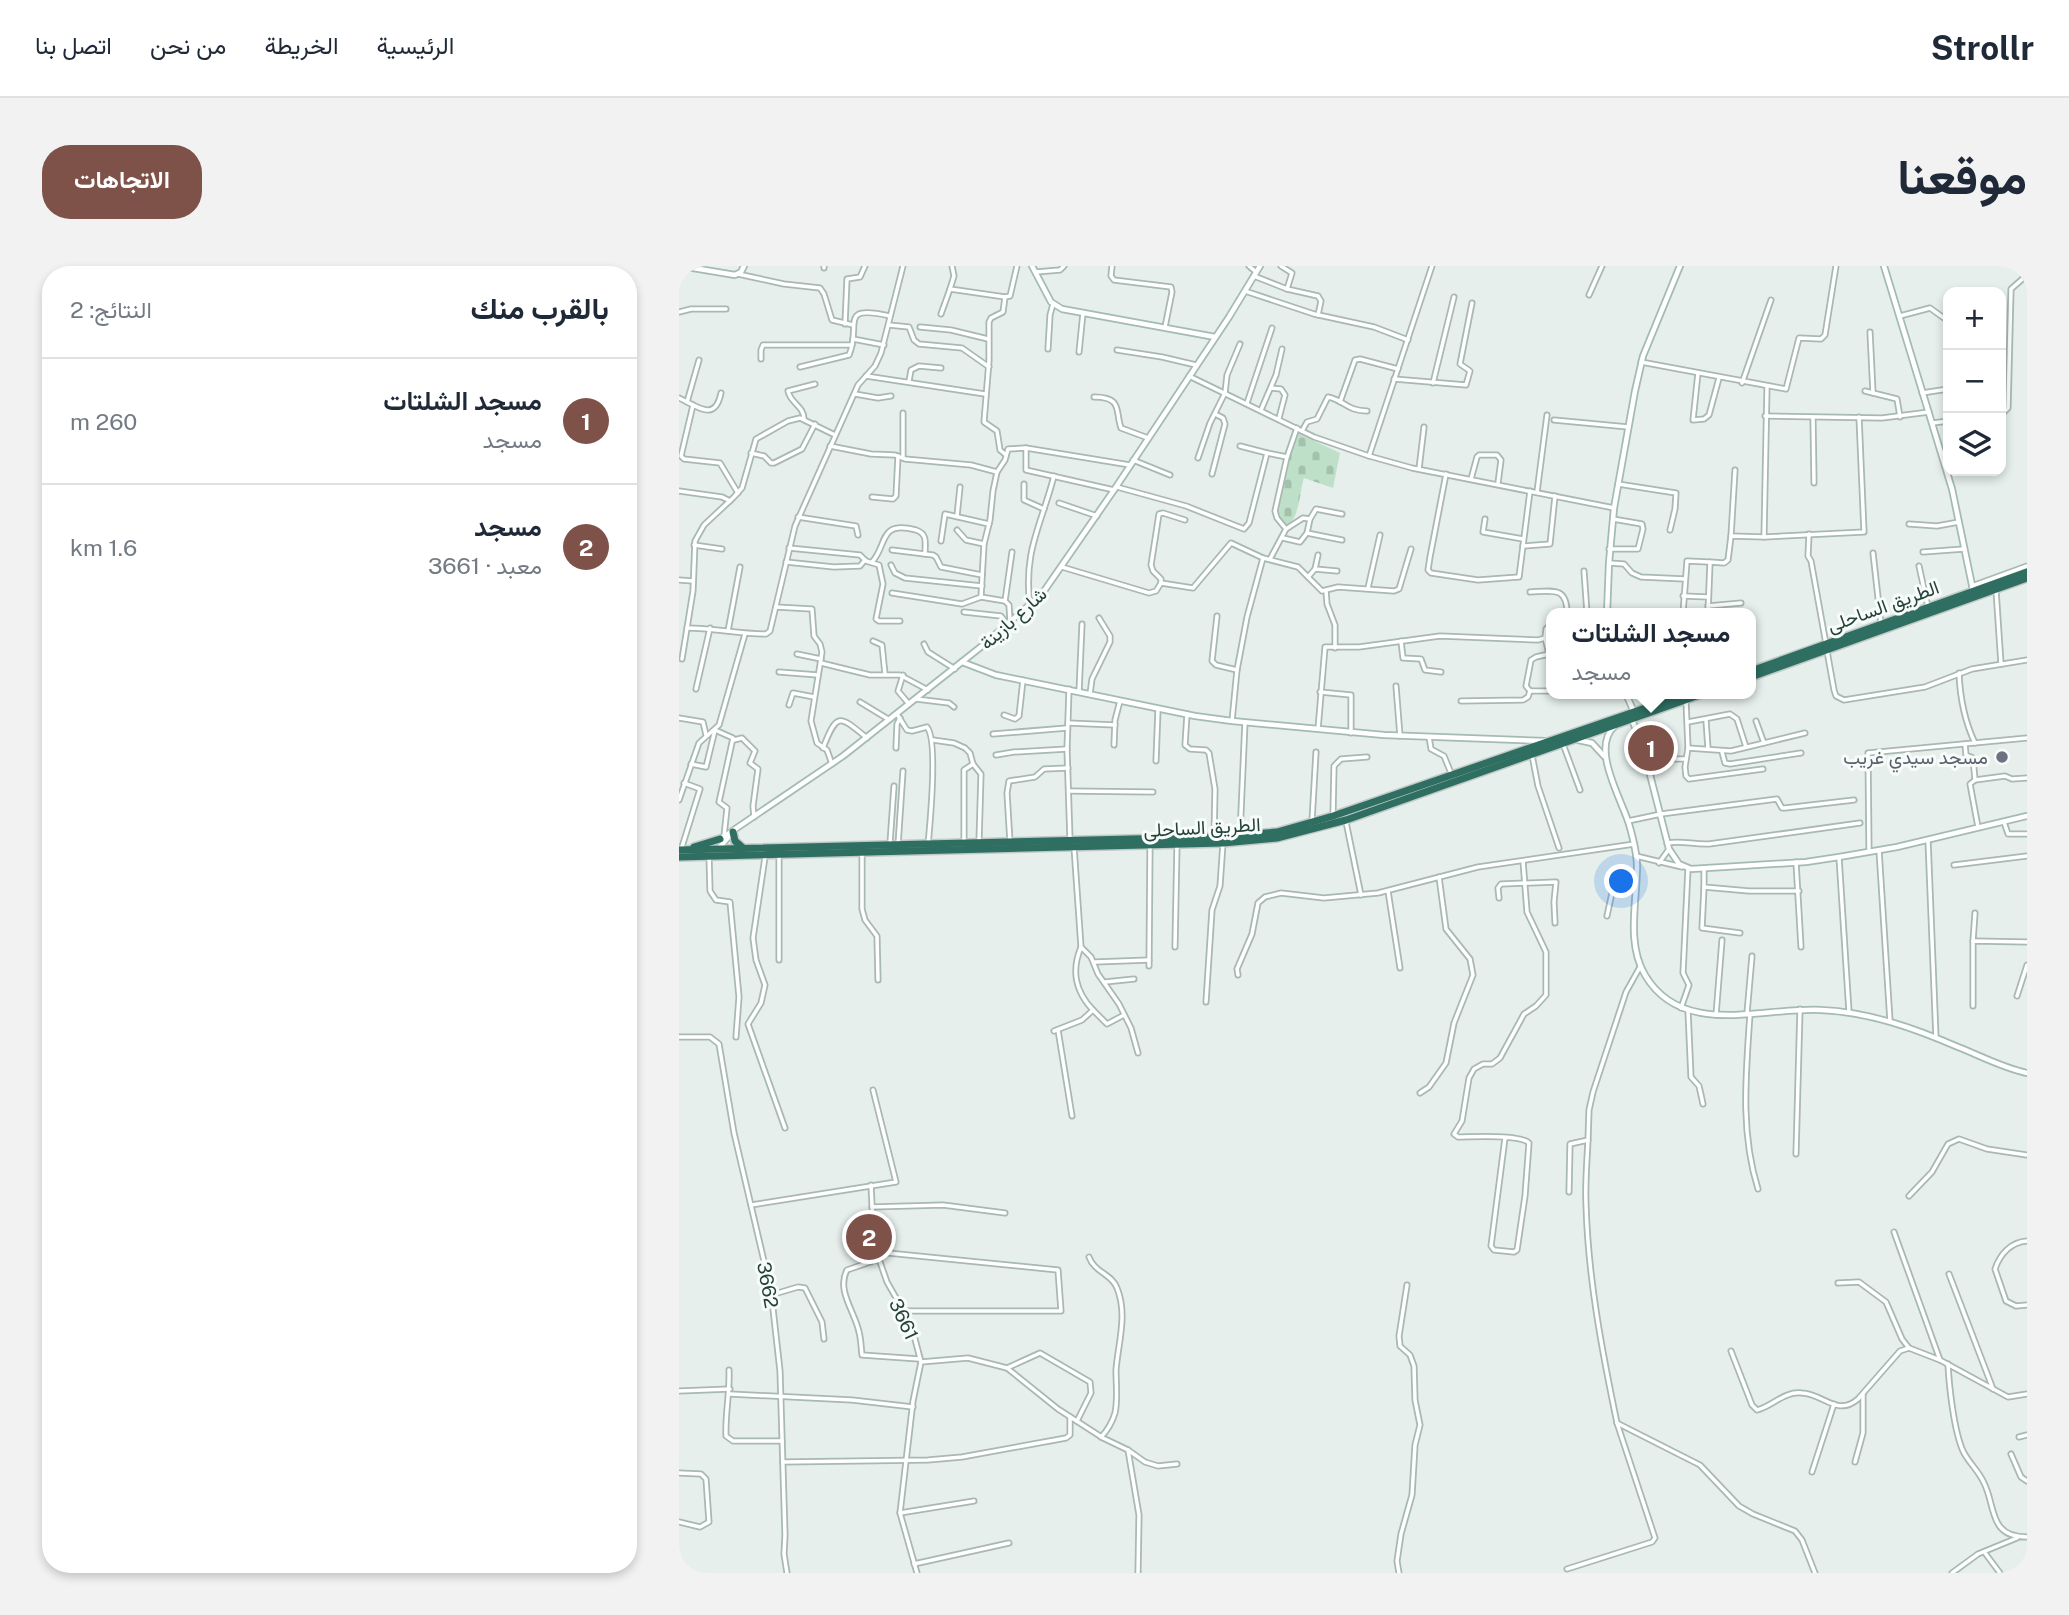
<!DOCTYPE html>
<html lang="ar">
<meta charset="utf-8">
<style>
:root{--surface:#fff;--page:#f2f2f3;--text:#1f2937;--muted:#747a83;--line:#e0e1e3;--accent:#7f5249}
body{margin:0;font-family:"Public Sans",Vazirmatn,sans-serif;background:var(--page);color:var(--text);direction:rtl}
.controls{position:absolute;right:21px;top:21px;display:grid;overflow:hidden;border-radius:14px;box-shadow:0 4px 10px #0003}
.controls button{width:63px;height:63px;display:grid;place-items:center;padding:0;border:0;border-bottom:2px solid var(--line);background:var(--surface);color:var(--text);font:35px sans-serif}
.you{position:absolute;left:943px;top:616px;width:24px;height:24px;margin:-18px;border:5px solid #fff;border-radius:50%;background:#1a73e8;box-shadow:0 0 0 10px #1a73e833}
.badge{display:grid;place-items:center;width:46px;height:46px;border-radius:50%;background:var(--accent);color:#fff;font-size:23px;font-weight:700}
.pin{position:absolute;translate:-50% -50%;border:4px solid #fff;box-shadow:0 2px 7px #0006}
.popup{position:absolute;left:867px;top:342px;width:210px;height:91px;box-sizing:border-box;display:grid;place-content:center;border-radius:14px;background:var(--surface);filter:drop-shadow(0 2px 5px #0005);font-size:23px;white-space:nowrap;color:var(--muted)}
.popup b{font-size:26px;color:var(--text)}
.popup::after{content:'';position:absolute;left:50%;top:100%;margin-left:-14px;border:14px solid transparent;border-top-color:var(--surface)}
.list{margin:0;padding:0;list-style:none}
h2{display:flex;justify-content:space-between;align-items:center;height:91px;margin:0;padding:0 28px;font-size:30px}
h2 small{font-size:23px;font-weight:400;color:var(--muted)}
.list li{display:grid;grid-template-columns:46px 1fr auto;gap:21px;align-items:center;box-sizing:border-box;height:126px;padding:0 28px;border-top:2px solid var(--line)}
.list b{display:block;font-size:26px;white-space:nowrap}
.list p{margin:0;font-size:23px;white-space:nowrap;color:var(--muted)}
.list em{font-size:23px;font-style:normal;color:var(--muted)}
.icon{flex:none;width:38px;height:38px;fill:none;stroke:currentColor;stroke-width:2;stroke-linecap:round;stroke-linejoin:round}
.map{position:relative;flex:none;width:1348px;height:1307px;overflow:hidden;direction:ltr;border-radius:28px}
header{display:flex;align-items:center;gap:42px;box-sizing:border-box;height:98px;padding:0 35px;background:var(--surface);border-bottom:2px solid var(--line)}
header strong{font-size:33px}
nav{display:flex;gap:38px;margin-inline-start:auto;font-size:24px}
.intro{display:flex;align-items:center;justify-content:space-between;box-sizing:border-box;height:168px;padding:0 42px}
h1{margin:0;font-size:49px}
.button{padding:18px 32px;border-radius:28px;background:var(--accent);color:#fff;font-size:24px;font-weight:700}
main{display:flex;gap:42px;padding:0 42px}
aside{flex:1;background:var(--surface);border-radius:28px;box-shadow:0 4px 10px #0003}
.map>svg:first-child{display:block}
</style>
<header>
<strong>Strollr</strong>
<nav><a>الرئيسية</a><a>الخريطة</a><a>من نحن</a><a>اتصل بنا</a></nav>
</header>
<div class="intro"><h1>موقعنا</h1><a class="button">الاتجاهات</a></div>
<main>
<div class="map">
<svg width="1348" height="1307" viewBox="0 0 1348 1307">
<defs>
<pattern id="cemetery-stones" width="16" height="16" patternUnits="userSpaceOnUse" patternTransform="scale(1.75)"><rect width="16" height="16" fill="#bfe0c8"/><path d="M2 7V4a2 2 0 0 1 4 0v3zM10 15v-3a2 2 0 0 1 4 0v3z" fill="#a4c1ad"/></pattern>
</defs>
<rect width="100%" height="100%" fill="#e6efeb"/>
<path fill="url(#cemetery-stones)" d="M618,167L661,187L654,222L625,212C620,227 621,255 605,262L597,249L609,192Z"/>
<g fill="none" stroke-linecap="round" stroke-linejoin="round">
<g stroke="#a8b8b2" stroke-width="7">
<g id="street">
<polyline points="273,0 275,10 271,23 326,31"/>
<polyline points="433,0 432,10 435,14 492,21 493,26 486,61"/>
<polyline points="570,0 577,6"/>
<polyline points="602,0 613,7 608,23"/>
<polyline points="145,2 145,0"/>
<polyline points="357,6 381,4 385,0"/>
<polyline points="59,8 105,18 141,22 145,28 153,54 174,59"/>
<polyline points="575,10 608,23 639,30 642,35 639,49"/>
<polyline points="566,25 635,48 695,61 729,74"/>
<polyline points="910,29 923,0"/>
<polyline points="0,46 12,43 47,43"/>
<polyline points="262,48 271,23"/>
<polyline points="1221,50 1251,42 1269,55"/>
<polyline points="166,58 168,13 181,11 186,0"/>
<polyline points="210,59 230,61 235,74 240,78 283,82 310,101"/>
<polyline points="241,61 272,64 309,73"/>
<polyline points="1191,66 1194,127"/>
<polyline points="174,73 205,79"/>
<polyline points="369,83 371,49 374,38"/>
<polyline points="438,84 483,91 517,99"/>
<polyline points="400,86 404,47"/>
<polyline points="82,93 82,84 84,79 173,79"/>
<polyline points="962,96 1107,123 1120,72 1142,73 1146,69 1157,0"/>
<path d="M121,101L170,89C183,59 158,38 211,50"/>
<polyline points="1019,107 1014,154 1025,153 1030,149 1040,112"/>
<polyline points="187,110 306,128"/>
<polyline points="510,110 635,171 690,190 733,202 935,242"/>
<polyline points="715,113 787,119 791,105 781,98 793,37"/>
<polyline points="230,115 232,104 240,100 262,102"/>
<polyline points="754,117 775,31"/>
<polyline points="1063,117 1092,34"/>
<polyline points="592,122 602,123 606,129 600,152"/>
<polyline points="1186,125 1218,133 1221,151"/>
<polyline points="1243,127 1269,123"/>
<polyline points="176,128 199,132 212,130"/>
<path d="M415,131C444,131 436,145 442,162L469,172"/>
<path d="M0,132C18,140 36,157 42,127"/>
<polyline points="8,136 20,94"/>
<polyline points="661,136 676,94 681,93 719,103"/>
<polyline points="568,137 593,62"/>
<polyline points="14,139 2,190 5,193 41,197 59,227"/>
<polyline points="582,144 597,109 603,83"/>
<polyline points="224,147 224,192"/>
<polyline points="1322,149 1329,142 1332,23 1348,9"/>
<polyline points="1086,150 1203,152 1250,146"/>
<polyline points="1134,152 1135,217"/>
<path d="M125,153C125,140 111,137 109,125L136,118"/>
<polyline points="875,154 949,161"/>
<polyline points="1254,157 1269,155"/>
<path d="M623,165L628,156L638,153L649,131C665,134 668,145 688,145"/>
<polyline points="151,180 192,188 216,189 226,193 292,199 318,206"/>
<polyline points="561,180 588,187"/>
<polyline points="347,182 347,204 435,224"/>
<polyline points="72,187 85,190 92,197 95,197 123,183 136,158"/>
<polyline points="327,189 321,184 318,165 305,156 310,95 310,56 312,52 324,46 326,31 331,30 338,0"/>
<polyline points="690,190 753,0"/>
<polyline points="519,192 531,157 546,127 548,109 561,78"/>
<polyline points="454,194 491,209"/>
<polyline points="740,203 745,161"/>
<polyline points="533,208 546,158 544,152 536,148"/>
<polyline points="767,208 751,291 749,304 752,307 799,314 840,311 851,225"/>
<polyline points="792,213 798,191 800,189 818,189 822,194 819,217"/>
<polyline points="345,218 345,234 365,243"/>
<polyline points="939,218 997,227 996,243 991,264"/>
<polyline points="438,221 507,240 565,263 570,257 588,187 608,191"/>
<polyline points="0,225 43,231 51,235"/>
<polyline points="858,226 868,149"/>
<polyline points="193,231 214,233 217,230 219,190"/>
<polyline points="380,237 418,250"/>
<polyline points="278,250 281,221"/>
<polyline points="119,251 177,260 179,269"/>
<polyline points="631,253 628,267 663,274"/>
<polyline points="806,253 804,266 844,273"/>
<polyline points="1230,258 1258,260 1280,256"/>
<polyline points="607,263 624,252 631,253 637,243 663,248"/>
<polyline points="278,264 287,274 305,278"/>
<polyline points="1130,268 1129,290 1132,295 1147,378"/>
<polyline points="1052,270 1056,204"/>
<polyline points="1085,271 1088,121"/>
<polyline points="604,272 621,276 628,267"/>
<polyline points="262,275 266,248 310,258"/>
<polyline points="15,279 43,283"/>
<polyline points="844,280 871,278 876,230"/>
<polyline points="110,282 181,289 187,295 200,299 204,318 197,353 200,355 221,355"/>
<polyline points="930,283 959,283 964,263 963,258 934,253"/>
<polyline points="213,284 254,289 257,291 262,301 303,309"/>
<polyline points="1244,286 1285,283"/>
<polyline points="1194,287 1202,358"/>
<polyline points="591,293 607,263 598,252 596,245 608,191 618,162"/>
<polyline points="107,296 155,301 181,300 186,294"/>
<path d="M193,296C209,279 199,254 237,264C249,268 246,277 246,288"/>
<polyline points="930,297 945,298 953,307 962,311 1006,313"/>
<polyline points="212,299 216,307 226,312 303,320"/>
<polyline points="1240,300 1249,341"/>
<polyline points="383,301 470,327 477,325 482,317 514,322 552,277 584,292 619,301 643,325 659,321 715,325 720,323 732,283"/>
<polyline points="636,303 658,305"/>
<polyline points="905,305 908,347"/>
<polyline points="629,311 636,303 639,289"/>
<polyline points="0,314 14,315"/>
<polyline points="482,317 482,313 474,305 472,299 480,248 484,247 506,254"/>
<polyline points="1293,320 1348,300"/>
<polyline points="689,322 701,269"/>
<polyline points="1317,324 1322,398"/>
<polyline points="647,325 648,338 656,359 656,382"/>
<path d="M851,326C873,325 888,320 888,347"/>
<polyline points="213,327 283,338 302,331 326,335 330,339 331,355"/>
<polyline points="1004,330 1029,331"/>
<polyline points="302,331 305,278 311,254 314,225 318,206 326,194 329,183 347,182 451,199"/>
<polyline points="326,335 333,286"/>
<path d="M351,340C344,285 362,260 375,210"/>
<polyline points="1029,340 1062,337"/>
<polyline points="97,341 133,343 135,370 141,378 143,386 132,455 138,477 148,484 153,498"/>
<polyline points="285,346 322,350 328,358"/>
<polyline points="1004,347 1008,295 1030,296"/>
<polyline points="1029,347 1031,296 1045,297 1049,294 1052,270 1085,271 1185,266 1180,151"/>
<polyline points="538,350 533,395 537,399 558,404 553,455"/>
<path d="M8,362C35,362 60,368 87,368L91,365L116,260L179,119L196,100L202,87L224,0"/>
<polyline points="49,365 61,301"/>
<polyline points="194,375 203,379 206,408"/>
<polyline points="722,375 724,392 742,393 746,404 762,406"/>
<polyline points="245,378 249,386 276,403"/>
<polyline points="1148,385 1155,424 1157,430 1165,434 1246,421 1293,403 1348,394"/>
<polyline points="118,388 142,393"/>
<polyline points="3,393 14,325 16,275 25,259 55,231 63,222 77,173 109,155 121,152 156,169"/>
<polyline points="142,397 191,409 221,409 249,424"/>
<polyline points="558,404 568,351 584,292"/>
<polyline points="100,406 139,409"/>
<path d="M1280,407C1281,432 1285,454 1296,477"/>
<polyline points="224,409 219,425 230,438"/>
<polyline points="717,420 721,470"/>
<polyline points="17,423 31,362"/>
<polyline points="390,423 388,483 391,574"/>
<polyline points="851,425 847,420 852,394 857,391 870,388 866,372"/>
<polyline points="851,425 872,425"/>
<polyline points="400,426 403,358"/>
<polyline points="641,426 672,429 672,467"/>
<polyline points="411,428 413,413 431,376 431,370 420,352"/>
<polyline points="237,433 270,437 275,441"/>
<polyline points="782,435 844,434 849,431 851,425"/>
<polyline points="1007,435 1009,482 1006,501 1007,510 1010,513 1084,503"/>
<polyline points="181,436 209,453"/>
<polyline points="110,439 114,427 135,431"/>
<path d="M218,448L228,464L233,465L248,461C259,474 251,558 249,579"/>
<polyline points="508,448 506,479 511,483 527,484 530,487 536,523 535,571"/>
<polyline points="325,449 336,453 340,450 344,414"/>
<polyline points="0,452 24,456 27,469"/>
<polyline points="1027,454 1029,483"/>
<polyline points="1077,455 1085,477"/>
<polyline points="1009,456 1051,448 1058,453 1067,481"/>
<polyline points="389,457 436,459"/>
<polyline points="639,463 646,381 680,381 761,370 859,374 866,372 867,363 872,358"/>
<polyline points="314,468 388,462"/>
<polyline points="750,471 752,483 765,490 772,507"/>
<polyline points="55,474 63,472 76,485 71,497 79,503 74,540 75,551"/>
<polyline points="254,474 275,477 286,482 291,487 294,498 302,508 300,575"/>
<polyline points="884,478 901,524"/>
<polyline points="1286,478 1287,489 1294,492 1296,514 1326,510 1333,513 1348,512"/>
<polyline points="435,479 436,454 441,435"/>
<path d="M144,482C158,446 160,449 188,472"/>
<polyline points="217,482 218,458 221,452"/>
<polyline points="1009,482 1052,485 1126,467"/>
<polyline points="1043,486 1046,497 1051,498 1122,487"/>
<polyline points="317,489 335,486 388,483"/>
<polyline points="853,489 859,520 880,582"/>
<polyline points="967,493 1007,493"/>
<polyline points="477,495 479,443"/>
<polyline points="12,498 27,501 36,464 54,472 40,536 48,542 45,570"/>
<polyline points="1296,514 1291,518 1299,561"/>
<polyline points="390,525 474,526"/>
<polyline points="0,534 20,477 40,459 66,368"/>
<polyline points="654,548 655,500 662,493 688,491"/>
<polyline points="633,555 637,486"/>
<polyline points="949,555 982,548 1098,533 1103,542 1106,542 1175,534"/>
<polyline points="667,556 682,629"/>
<polyline points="1325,556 1329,568 1348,568"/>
<polyline points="561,569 566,456"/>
<polyline points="1249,574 1257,772"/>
<polyline points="331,576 328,527 330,515 356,511 365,503 389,502"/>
<polyline points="211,577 215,520"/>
<path d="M988,577C1003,574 1015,579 1030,578L1181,557"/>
<polyline points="285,578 285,504 294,498"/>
<polyline points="219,579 224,505"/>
<polyline points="395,581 402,681 412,691 419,708 440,738 452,762 459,787"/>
<polyline points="2,584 21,523 5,517"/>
<polyline points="1200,584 1211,755"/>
<polyline points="183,586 183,643 186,654 198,670 199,714"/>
<polyline points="1190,586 1189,487 1348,472"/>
<polyline points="30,590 31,625 37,634 51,636 60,731 57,771"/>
<polyline points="957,590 1003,601"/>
<polyline points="86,591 74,672 77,694 86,719 82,737 69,758 106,862"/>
<polyline points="1160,591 1170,746"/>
<polyline points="1117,596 1122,681"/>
<polyline points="980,597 990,583"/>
<polyline points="1275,599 1348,590"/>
<polyline points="1025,604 1025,621 1070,625 1120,625"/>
<polyline points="1025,621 1023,662 1061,667"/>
<polyline points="709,625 721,702"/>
<polyline points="820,632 819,622 822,618 877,616 875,636 876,657"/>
<polyline points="928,650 934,622 957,618"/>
<polyline points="1294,675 1296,647"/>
<polyline points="496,681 498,578"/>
<polyline points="100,694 100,590"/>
<polyline points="416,696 470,694"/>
<polyline points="470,700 471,580"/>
<polyline points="559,709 558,703 573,668 579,637 586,631 602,627 645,632 699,627 799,601 955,578"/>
<polyline points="426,716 455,713"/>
<polyline points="1338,730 1348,699"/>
<polyline points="527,736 533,644 541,620 544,577"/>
<polyline points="1294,740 1294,675 1348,676"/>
<polyline points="1002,742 1010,719 1004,707 1009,602"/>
<polyline points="414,744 428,758 445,749"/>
<polyline points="1009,745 1012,811 1020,820 1024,838"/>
<polyline points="1068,747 1073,690"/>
<path d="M1071,748C1067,807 1061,866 1079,923"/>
<polyline points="1037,749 1043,674"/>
<polyline points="379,764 393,850"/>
<path d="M375,765L403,754L414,744C396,725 392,705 402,681"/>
<polyline points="0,771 31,771 40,778 55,867 92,1025 101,1105 106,1269 105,1288 108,1307"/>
<polyline points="741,827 750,821 767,797 775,757 794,709 791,693 767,663 760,611"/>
<path d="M826,872L812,980L815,984L835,986L838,984L846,930L850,877C841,868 795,871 779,871L775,868L783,855L790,812L795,803L804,798H813L821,792L845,748L857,740L867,729V686L848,646L844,595"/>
<path d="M909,874C908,895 906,917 907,938C909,1012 923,1085 938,1157"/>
<polyline points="1117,888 1121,743"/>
<polyline points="192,919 194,959 200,993 208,1016 232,1058 242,1096 234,1135 221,1247 238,1307"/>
<polyline points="890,926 891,878 909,874 910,844 914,826 947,726 961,701"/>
<polyline points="1230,930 1253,906 1269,878 1280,873 1308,883 1348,889"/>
<polyline points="72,939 217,916 194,824"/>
<polyline points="193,941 264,939 326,947"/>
<polyline points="1215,966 1261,1094"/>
<path d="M1348,975C1332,976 1321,988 1316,1003L1327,1035L1337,1040L1348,1039"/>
<polyline points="199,986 379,1004 382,1045 226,1045"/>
<path d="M410,991C415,1006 433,1008 438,1022C449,1049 439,1077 437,1104C437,1118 439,1134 436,1147C433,1157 429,1164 422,1171"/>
<path d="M200,993L168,1004C157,1024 176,1046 180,1066C182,1073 182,1081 183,1089L240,1093"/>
<polyline points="1270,1008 1314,1123"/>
<polyline points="1159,1017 1180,1016 1207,1036 1223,1073 1230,1082"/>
<polyline points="92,1029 119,1021 126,1022 143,1056 145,1073"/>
<path d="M1052,1085L1073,1139L1078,1144C1094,1140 1105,1125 1123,1127C1145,1128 1158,1151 1179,1133L1221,1085L1230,1082L1261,1094L1329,1131L1348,1128"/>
<polyline points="242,1096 289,1092 328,1102 379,1143 424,1172 449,1184 466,1196 479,1200 498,1198"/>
<path d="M1269,1098C1270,1120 1275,1165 1284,1185C1289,1196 1300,1205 1305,1217C1317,1240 1309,1271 1348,1271"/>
<polyline points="328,1102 361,1087 411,1116 412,1127 398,1155"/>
<path d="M50,1104C51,1127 46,1148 47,1170L54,1175H103"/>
<polyline points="0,1125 51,1123"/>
<polyline points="51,1128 173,1134 234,1141"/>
<polyline points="1340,1171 1348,1169"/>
<polyline points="449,1184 460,1249 459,1307"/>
<polyline points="1332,1188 1342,1211 1348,1215"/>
<polyline points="104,1196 249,1194 283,1191 387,1172 391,1169 391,1151"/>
<polyline points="1176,1196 1184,1167 1184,1129"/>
<polyline points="1133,1206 1155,1138"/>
<polyline points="0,1207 22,1208 27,1213 30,1256 21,1261 0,1256"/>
<polyline points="221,1247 295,1235"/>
<polyline points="1306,1287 1321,1307"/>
<polyline points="235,1298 330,1277"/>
<polyline points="888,1303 973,1276 976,1272 938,1157 1021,1199 1060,1240 1074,1248 1116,1265 1123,1274 1136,1307"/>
<polyline points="720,1307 718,1295 722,1268 733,1229 736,1179 741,1159 736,1134 735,1100 731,1089 721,1080 720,1070 728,1019"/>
<polyline points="1273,1307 1299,1288 1338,1272"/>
</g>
</g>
<g stroke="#a4bbb3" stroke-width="8">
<g id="secondary">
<polyline points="2,0 56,9 62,6 65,0"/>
<polyline points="353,0 372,36 383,43 536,71"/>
<polyline points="1205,0 1273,223 1294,324"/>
<polyline points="928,347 930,297 935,242 956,125 964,90 1001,0"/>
<polyline points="283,396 317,409 516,450 553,455 705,469 866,475"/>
<polyline points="947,428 955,446"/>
<polyline points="953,453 967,493 990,583 1000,598 1012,603 1127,596 1160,591 1218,581 1348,550"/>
<path d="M936,460C911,481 942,532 950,558C954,572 958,586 958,600C958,635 947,677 966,709C1003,772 1083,741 1142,744C1190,746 1235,762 1279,781C1302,790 1324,802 1348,807"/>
<polyline points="899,474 913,477 925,490"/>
<polyline points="40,574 164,490 303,380 363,328 435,224 550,51 581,0"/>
<polyline points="40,582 52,568"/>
</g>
</g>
<g stroke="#c2cac8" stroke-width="10">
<g id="highway">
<polyline points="1072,405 1348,306"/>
<polyline points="1072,411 1348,312"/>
<polyline points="54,566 56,575 64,582"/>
<polyline points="15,581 41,573"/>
<polyline points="0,584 535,571 598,566 654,550 1007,428"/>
<polyline points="0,591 544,577 598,572 667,554 1023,428"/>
</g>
</g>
<use href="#street" stroke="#fff" stroke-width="3.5"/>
<use href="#secondary" stroke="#fff" stroke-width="4.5"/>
<use href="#highway" stroke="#2f6f62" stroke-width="7"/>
</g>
<circle fill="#6b7280" stroke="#f7fbf9" stroke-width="2.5" cx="1323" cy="491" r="7"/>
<g text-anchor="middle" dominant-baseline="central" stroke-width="6" stroke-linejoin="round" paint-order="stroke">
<g font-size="19" fill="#24423a" stroke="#f7fbf9">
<text transform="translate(1204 340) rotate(-20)">الطريق الساحلى</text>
<text transform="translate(334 352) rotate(-42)">شارع بازينة</text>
<text transform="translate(523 561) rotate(-3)">الطريق الساحلى</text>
<text transform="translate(89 1019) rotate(80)">3662</text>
<text transform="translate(225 1053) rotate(65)">3661</text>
</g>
<g font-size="19" fill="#5b616d" stroke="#f7fbf9" text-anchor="end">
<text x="1309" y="491">مسجد سيدي غريب</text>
</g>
</g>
</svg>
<div class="controls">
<button>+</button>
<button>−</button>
<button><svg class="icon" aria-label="layers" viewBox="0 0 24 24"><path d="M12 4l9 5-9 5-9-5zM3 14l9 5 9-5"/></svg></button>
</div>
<div class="you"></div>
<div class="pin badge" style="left:972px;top:482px">1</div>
<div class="popup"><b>مسجد الشلتات</b>مسجد</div>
<div class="pin badge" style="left:190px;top:971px">2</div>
</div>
<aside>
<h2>بالقرب منك<small>النتائج: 2</small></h2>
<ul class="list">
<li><span class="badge">1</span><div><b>مسجد الشلتات</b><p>مسجد</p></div><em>260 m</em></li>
<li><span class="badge">2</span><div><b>مسجد</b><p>معبد · 3661</p></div><em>1.6 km</em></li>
</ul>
</aside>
</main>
